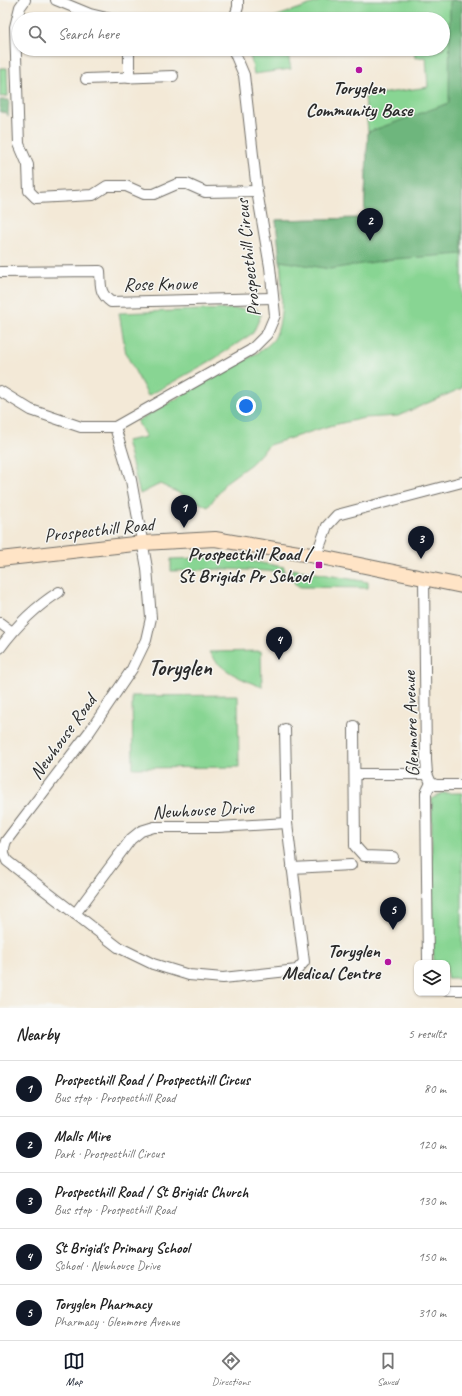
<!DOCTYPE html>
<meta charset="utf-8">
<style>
:root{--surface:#fff;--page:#f6f6f6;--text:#222;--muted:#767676;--line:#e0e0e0;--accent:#111827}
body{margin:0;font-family:Caveat,sans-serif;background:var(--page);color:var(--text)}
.controls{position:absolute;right:12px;bottom:12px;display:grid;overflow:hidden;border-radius:8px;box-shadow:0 1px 3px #0004}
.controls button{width:36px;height:36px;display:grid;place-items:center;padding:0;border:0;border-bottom:1px solid var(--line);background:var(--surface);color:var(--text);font:20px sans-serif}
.you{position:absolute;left:246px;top:406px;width:14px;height:14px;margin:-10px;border:3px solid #fff;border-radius:50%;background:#1a73e8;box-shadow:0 0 0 6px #1a73e833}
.badge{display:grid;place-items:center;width:26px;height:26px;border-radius:50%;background:var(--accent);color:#fff;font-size:13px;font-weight:700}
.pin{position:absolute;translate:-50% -33px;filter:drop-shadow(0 1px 2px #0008)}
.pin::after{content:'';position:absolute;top:21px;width:14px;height:12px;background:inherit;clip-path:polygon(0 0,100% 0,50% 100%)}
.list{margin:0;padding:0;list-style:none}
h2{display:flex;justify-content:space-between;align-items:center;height:52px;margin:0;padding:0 16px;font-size:17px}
h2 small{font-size:13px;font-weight:400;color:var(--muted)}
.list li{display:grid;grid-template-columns:26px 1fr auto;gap:12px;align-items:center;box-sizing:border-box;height:56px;padding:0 16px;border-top:1px solid var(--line)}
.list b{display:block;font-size:15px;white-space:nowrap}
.list p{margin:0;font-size:13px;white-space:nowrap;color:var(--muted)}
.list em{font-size:13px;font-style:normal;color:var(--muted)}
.icon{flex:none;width:22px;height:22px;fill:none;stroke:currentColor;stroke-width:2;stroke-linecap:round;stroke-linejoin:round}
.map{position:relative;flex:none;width:462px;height:1008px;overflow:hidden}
.search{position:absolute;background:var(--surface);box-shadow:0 1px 3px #0004;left:12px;right:12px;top:12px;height:44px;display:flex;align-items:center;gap:10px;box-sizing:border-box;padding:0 14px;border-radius:22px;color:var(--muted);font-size:15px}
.sheet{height:332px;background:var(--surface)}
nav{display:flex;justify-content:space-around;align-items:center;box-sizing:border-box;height:56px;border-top:1px solid var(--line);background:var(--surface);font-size:11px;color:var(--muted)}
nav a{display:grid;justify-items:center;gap:2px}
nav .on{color:var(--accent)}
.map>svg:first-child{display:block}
</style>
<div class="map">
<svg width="462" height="1008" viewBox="0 0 462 1008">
<rect width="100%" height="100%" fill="#f6f6f2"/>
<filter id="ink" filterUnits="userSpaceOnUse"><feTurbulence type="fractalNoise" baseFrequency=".025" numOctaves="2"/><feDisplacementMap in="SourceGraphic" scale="8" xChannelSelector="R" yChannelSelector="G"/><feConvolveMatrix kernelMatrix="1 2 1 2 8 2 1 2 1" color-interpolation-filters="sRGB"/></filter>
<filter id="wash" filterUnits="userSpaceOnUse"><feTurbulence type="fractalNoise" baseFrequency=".012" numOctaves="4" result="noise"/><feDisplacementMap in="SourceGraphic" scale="16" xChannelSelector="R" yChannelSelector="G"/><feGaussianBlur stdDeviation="0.9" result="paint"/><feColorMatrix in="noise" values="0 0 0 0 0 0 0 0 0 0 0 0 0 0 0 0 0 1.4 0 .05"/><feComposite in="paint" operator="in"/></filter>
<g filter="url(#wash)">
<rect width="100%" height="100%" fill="#f3e9d7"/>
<g fill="#88d593" stroke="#5a805f">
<path d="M323,0H462V388L398,416L364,418L329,426L269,445L251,464L226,482L208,507L160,484L140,494L126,441L146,437L137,421L259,352C264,348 272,343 275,337C288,311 279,250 276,220L364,218L368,132L365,96L428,87L426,57L415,58L414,49H443V19H269Z"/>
<polygon points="246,49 287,49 291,69 254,74 251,59"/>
<polygon points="0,68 7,68 8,96 0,97"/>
<polygon points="256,308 261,315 253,333 214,359 148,396 126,354 119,313"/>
<polygon points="227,557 284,567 284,572 226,569 171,571 171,559"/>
<polygon points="292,569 368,582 368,588 300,587 296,585 292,579"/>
<path d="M261,651L262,687C243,680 219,670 209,652Z"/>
<polygon points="238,695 239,767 133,768 132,696"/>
<polygon points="442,793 462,793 462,978 447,978 447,963 434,963 431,916 432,799"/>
</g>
<g fill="#6eb67d" stroke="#4c7054">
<polygon points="450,0 462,0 462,254 394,259 330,269 280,261 276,220 364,218 368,132 449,103"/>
<polygon points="0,100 9,100 8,116 6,113 0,112"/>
</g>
</g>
<g filter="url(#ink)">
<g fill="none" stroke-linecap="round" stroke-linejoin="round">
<g stroke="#716e67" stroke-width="12">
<g id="minor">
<polyline points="25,0 20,7 15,27 19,144 28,165 29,191 36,198 93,195 107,186 126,186 144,194 154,194 177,184 187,184 205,192 257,191"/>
<polyline points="56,0 90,14 111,19"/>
<polyline points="234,19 238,7 238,0"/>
<polyline points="129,49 129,78"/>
<polyline points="86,79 173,76"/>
<path d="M0,272L100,271C101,286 99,293 111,302L273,298"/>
<polyline points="0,391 31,410 81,427 115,427 251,350 267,334 275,315 270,267 257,191 244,75 233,49"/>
<path d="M115,427L131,480L147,568L151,618L146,640L132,669L90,731L6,841C3,849 3,854 7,861L118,947L153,964L189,975L223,978L297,970L304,962L287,823L285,729"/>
<polyline points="316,556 327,526 337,515 462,482"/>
<polyline points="424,578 426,760 427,774 431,783"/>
<polyline points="0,623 12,632"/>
<path d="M0,648C17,625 35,607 59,592"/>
<polyline points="354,726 355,846 364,856 393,857"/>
<polyline points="355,774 427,774"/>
<polyline points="431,783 436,785 462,785"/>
<polyline points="292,868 351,865"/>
<polyline points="75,914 131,839 141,831 154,827 218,827 287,823"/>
<polyline points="428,963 426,793 431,783"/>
<polyline points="447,990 462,990"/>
</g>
</g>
<g stroke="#716e67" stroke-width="16">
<polyline id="secondary" points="0,559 143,543 215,539 316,556 462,586"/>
</g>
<use href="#minor" stroke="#fff" stroke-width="10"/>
<use href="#secondary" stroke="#ffe4c6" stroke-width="14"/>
</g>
</g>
<g fill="#b5179e" stroke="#f6f6f2" stroke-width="1.5">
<circle cx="359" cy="70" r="4"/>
<rect x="315" y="561" width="8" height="8" rx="2"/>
<circle cx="388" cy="962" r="4"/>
</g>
<g text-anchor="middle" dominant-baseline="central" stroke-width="3" stroke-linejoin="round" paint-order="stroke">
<g font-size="19" font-weight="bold" fill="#2b2b2b" stroke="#f6f6f2" text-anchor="end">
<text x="359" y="88" text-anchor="middle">Toryglen<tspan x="359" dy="22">Community Base</tspan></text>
<text x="311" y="554">Prospecthill Road /<tspan x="311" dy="22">St Brigids Pr School</tspan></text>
<text x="380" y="951">Toryglen<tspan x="380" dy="22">Medical Centre</tspan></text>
</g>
<g font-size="19" fill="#2b2b2b" stroke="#f6f6f2">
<text transform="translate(248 258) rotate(-96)">Prospecthill Circus</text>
<text transform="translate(160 284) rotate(-1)">Rose Knowe</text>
<text transform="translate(99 530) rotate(-6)">Prospecthill Road</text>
<text transform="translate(411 724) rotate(-92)">Glenmore Avenue</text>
<text transform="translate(63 737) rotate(-54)">Newhouse Road</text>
<text transform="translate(203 810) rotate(-3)">Newhouse Drive</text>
</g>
<g font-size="23" font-weight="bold" fill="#2b2b2b" stroke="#f6f6f2">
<text x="180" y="667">Toryglen</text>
</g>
</g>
</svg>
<div class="controls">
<button><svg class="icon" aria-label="layers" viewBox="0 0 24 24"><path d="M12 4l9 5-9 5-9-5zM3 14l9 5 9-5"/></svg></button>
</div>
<div class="you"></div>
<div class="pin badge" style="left:184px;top:528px">1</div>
<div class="pin badge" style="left:370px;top:241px">2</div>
<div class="pin badge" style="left:421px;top:559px">3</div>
<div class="pin badge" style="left:279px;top:660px">4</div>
<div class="pin badge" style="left:393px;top:930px">5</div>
<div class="search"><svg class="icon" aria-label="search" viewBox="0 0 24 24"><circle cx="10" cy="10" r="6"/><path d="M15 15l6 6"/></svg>Search here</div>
</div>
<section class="sheet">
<h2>Nearby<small>5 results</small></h2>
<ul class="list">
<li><span class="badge">1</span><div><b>Prospecthill Road / Prospecthill Circus</b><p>Bus stop · Prospecthill Road</p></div><em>80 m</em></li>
<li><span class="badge">2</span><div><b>Malls Mire</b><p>Park · Prospecthill Circus</p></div><em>120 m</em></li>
<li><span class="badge">3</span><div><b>Prospecthill Road / St Brigids Church</b><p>Bus stop · Prospecthill Road</p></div><em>130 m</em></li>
<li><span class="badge">4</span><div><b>St Brigid's Primary School</b><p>School · Newhouse Drive</p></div><em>150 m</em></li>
<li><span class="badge">5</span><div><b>Toryglen Pharmacy</b><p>Pharmacy · Glenmore Avenue</p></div><em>310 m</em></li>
</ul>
</section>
<nav>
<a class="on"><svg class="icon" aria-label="map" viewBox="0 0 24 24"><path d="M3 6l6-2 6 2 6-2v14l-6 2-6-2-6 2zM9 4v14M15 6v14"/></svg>Map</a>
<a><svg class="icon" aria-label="directions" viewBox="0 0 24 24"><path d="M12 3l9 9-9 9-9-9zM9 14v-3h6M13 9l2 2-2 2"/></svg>Directions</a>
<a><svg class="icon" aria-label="saved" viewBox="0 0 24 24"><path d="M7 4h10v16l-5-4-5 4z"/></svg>Saved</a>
</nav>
